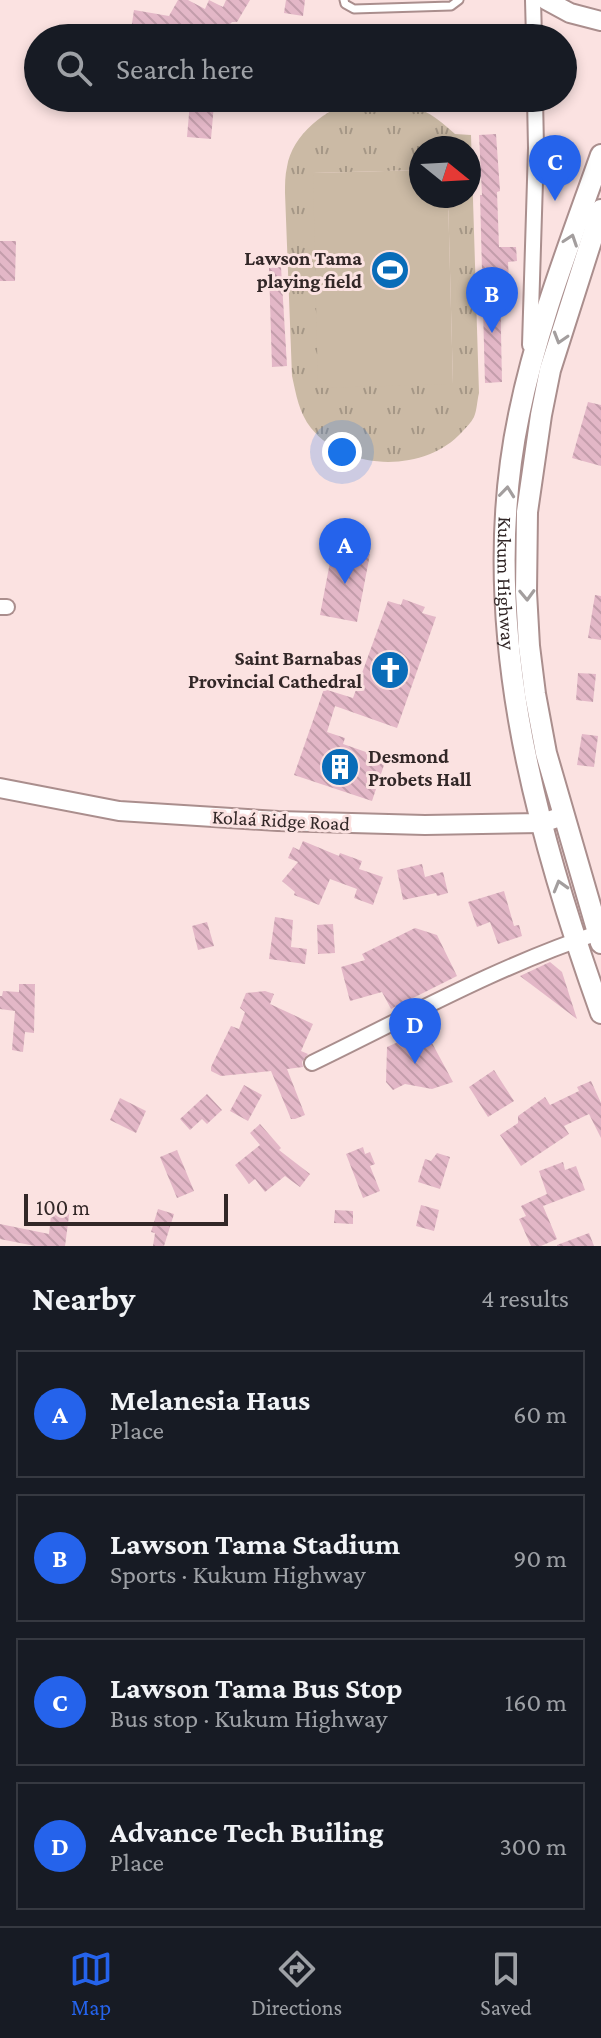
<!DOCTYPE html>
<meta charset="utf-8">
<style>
:root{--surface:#171b24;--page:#20242c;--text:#f1f3f6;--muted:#9ea1a6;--line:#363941;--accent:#2563eb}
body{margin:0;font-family:"Crimson Pro",serif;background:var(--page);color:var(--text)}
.compass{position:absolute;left:409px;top:136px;width:72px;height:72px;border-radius:50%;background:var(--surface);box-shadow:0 4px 12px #0003;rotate:108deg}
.scale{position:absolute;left:24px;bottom:20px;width:204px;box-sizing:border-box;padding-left:8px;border:4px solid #322727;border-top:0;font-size:22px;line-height:28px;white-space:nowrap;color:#322727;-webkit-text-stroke:6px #fbe2e1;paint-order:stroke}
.you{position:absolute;left:342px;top:452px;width:28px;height:28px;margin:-20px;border:6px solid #fff;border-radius:50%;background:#1a73e8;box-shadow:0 0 0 12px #1a73e833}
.badge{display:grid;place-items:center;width:52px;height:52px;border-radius:50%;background:var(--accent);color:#fff;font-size:26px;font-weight:700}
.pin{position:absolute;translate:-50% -66px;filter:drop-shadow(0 2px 4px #0008)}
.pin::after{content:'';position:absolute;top:42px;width:28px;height:24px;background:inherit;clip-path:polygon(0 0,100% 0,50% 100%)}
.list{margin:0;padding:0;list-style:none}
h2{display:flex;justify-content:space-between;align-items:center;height:104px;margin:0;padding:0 32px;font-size:34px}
h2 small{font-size:26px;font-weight:400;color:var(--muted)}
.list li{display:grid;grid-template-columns:52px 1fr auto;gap:24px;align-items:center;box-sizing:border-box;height:128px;margin:0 16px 16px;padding:0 16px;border:2px solid var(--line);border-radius:0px}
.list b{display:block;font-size:30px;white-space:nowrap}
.list p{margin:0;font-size:26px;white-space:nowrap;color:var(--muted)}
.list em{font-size:26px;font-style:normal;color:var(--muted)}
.icon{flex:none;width:44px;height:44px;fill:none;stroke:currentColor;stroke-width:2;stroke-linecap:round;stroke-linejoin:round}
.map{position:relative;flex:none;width:601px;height:1246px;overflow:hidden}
.search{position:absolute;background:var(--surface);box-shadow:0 4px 12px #0003;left:24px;right:24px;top:24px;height:88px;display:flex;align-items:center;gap:20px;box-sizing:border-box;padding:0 28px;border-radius:44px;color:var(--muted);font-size:30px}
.sheet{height:680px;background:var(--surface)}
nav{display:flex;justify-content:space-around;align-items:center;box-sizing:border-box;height:112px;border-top:2px solid var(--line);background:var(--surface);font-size:22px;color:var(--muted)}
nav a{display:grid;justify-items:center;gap:4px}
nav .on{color:var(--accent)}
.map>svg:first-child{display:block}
</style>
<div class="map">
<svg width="601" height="1246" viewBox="0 0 601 1246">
<defs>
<pattern id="grass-tufts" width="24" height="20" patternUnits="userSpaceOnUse" patternTransform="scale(2)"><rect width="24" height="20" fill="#cbbaa5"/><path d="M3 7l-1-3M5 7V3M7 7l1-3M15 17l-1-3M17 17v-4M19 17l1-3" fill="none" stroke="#a59786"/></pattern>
<pattern id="building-back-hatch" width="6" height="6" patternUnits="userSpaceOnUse" patternTransform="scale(2)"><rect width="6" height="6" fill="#e3b7c7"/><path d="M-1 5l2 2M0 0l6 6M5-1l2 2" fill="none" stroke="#c39dab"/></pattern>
</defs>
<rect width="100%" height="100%" fill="#fbe2e1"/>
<path fill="url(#grass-tufts)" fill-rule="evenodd" d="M383,101C418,106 429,110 455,134L471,135L479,393C477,401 477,410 474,417C471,423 466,427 462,432C425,473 346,472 311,428C299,413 296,394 292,376L285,193C285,184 285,175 287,167C292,135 326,107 357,102C365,101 374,102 383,101ZM421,148H469V196H448L453,384L313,173L421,170Z"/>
<polygon fill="#cbbaa5" points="421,170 421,196 448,196 453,384 318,388 313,173"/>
<g fill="url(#building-back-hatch)">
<polygon points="178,0 188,0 205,9 209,0 223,7 226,0 250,0 237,22 232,22 217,38 199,38 184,29 182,38 162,38 153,36 153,34 131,30 134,10 169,16"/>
<polygon points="286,0 305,0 303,16 284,13"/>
<polygon points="190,102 214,104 211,139 187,137"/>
<polygon points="496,134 500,191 497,192 499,247 516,247 517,261 508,262 509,283 500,282 502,382 485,383 480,195 482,195 479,135"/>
<polygon points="0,241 16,241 15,281 0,281"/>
<polygon points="281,267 287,366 272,367 269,268"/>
<polygon points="588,402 601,405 601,466 572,458"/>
<polygon points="333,546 370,554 357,622 320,615"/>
<polygon points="595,595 601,596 601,640 588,638"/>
<polygon points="403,599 425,607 422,613 436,617 397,728 335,706 327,732 345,738 343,744 386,759 372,801 294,775 324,689 353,698 388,601 401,605"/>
<polygon points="578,673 596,674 593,702 576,700"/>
<polygon points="582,734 598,736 594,767 577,765"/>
<polygon points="303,841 339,856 340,853 362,861 359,869 383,877 373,905 354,898 357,889 330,879 319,905 294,895 295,892 282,881 298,862 288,858 293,847 299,850"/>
<polygon points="422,864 425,877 443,872 448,893 437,896 436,893 403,900 397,870"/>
<polygon points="504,891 514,926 519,925 522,936 498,944 490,922 477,927 468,902"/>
<polygon points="275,917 293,920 291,947 307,949 305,964 269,959"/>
<polygon points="207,922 214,946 198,950 192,926"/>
<polygon points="333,924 335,953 318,954 317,925"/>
<polygon points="415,928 437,935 457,976 391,1009 382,992 350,1001 341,967 365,960 362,954"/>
<polygon points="550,962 562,972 577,1019 520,976"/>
<polygon points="19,984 35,984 34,1033 25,1032 23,1052 12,1050 15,1011 0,1009 0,996 2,996 3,991 19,992"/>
<polygon points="265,991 274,994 270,1004 313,1024 301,1051 308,1054 302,1062 303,1067 287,1069 305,1115 295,1119 291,1119 271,1071 221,1076 211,1071 211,1067 231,1026 239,1029 245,1012 240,1008 246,993"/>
<polygon points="425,1030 453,1082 432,1089 405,1084 393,1090 386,1082 387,1047"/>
<polygon points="494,1070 514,1101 488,1117 469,1087"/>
<polygon points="591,1081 601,1103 601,1138 589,1114 564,1126 569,1134 521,1166 500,1135 518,1123 518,1116 545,1097 550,1105 579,1091 577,1087"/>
<polygon points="244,1085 262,1095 248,1121 230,1111"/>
<polygon points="207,1094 222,1110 207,1124 202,1119 190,1130 180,1119"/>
<polygon points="120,1098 146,1111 136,1133 110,1120"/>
<polygon points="260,1124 281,1148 279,1150 310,1174 300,1187 285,1176 265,1192 255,1179 249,1184 235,1165 260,1145 250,1133"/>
<polygon points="363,1147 365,1154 370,1152 375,1164 370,1166 380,1191 363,1198 346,1154"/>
<polygon points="177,1150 194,1191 177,1198 160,1157"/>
<polygon points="437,1153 450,1157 440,1189 418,1182 425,1159 431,1161"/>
<polygon points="563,1162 565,1170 576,1166 585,1190 543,1206 557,1239 541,1246 531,1246 519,1219 526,1216 521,1206 547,1194 539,1171"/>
<polygon points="421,1205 439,1210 434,1231 416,1226"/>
<polygon points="52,1206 70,1208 65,1246 35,1246 0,1239 0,1224 49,1234"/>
<polygon points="158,1209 174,1214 164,1246 153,1246 155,1233 151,1232"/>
<polygon points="335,1210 353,1211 353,1224 334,1223"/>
<polygon points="589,1233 594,1246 557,1246 557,1245"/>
</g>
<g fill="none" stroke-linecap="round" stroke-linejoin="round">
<g stroke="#aa8e8d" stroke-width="11">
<polyline id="service" points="344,0 345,4 354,9 451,6 459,0"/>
</g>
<g stroke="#aa8e8d" stroke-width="18">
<g id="minor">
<polyline points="533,0 534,38"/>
<polyline points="530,345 536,148 535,98"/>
<polyline points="0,607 7,607"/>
<path d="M312,1063C405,1018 500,965 598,933"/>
</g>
</g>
<g stroke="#aa8e8d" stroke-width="22">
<g id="tertiary">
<polyline points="546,0 570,13 601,21"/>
<polyline points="0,788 119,811 278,821 425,825 542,823 563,816"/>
</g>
</g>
<g stroke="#aa8e8d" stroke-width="24">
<g id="secondary">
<path id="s1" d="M601,155C571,240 537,326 519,415C477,616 533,824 601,1013"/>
<polyline points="601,210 550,370 541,415 527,512 526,592 529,646 535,694 546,753 601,943"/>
</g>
</g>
<use href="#service" stroke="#fff" stroke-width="7"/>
<use href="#minor" stroke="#fff" stroke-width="14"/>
<use href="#tertiary" stroke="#fff" stroke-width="18"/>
<use href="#secondary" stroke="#fff" stroke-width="20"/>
</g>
<defs><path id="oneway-chevron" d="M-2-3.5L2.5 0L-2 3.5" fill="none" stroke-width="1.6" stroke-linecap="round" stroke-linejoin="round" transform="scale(2)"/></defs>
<g stroke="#a39e9e">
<use href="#oneway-chevron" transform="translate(571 240) rotate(-71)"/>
<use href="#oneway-chevron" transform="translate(560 338) rotate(107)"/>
<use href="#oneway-chevron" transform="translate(507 492) rotate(-84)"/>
<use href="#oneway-chevron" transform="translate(527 595) rotate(88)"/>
<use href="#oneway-chevron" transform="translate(560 886) rotate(-106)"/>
</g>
<defs>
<g id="stadium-disc" transform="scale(2)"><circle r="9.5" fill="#096cb8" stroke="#fbe2e1"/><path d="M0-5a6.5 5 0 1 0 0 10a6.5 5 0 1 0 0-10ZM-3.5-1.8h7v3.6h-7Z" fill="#fff"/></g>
<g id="church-disc" transform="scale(2)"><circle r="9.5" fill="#096cb8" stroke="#fbe2e1"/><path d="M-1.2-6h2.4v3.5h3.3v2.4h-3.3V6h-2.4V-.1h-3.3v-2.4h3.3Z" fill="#fff"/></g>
<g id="building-disc" transform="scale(2)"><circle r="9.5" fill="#096cb8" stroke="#fbe2e1"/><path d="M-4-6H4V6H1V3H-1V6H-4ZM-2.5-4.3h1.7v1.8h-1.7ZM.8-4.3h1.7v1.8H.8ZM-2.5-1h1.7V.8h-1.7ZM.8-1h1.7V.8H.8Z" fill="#fff"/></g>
</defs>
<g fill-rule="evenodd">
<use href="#stadium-disc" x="390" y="270"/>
<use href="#church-disc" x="390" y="670"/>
<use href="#building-disc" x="340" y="767"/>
</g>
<g text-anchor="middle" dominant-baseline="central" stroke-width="6" stroke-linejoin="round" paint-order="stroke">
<g font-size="20" font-weight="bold" fill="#322727" stroke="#fbe2e1" text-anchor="end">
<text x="362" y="258">Lawson Tama<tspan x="362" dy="23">playing field</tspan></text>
<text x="362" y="658">Saint Barnabas<tspan x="362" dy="23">Provincial Cathedral</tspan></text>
<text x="368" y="756" text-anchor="start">Desmond<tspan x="368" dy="23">Probets Hall</tspan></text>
</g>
<g font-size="20" fill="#322727" stroke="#fbe2e1">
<text stroke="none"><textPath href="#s1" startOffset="442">Kukum Highway</textPath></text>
<text transform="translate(281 820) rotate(3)">Kolaá Ridge Road</text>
</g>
</g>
</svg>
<svg class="compass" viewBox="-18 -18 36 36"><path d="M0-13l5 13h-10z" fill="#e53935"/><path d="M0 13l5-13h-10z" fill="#9ea1a6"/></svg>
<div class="scale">100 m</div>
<div class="you"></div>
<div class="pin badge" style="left:345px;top:584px">A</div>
<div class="pin badge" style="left:492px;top:333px">B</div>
<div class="pin badge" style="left:555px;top:201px">C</div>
<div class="pin badge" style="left:415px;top:1064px">D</div>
<div class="search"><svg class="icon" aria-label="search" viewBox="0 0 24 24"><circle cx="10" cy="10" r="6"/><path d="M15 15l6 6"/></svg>Search here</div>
</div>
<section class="sheet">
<h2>Nearby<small>4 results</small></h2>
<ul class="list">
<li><span class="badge">A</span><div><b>Melanesia Haus</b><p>Place</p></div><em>60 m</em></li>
<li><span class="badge">B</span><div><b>Lawson Tama Stadium</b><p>Sports · Kukum Highway</p></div><em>90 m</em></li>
<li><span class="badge">C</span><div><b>Lawson Tama Bus Stop</b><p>Bus stop · Kukum Highway</p></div><em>160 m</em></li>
<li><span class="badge">D</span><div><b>Advance Tech Builing</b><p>Place</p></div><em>300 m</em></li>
</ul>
</section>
<nav>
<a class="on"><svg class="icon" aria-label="map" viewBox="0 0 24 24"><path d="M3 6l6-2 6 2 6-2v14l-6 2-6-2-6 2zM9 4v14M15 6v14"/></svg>Map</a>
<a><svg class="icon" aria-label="directions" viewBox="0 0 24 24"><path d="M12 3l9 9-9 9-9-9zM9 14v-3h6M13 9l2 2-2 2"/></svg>Directions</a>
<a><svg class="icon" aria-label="saved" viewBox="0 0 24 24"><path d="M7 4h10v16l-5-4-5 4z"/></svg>Saved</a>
</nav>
